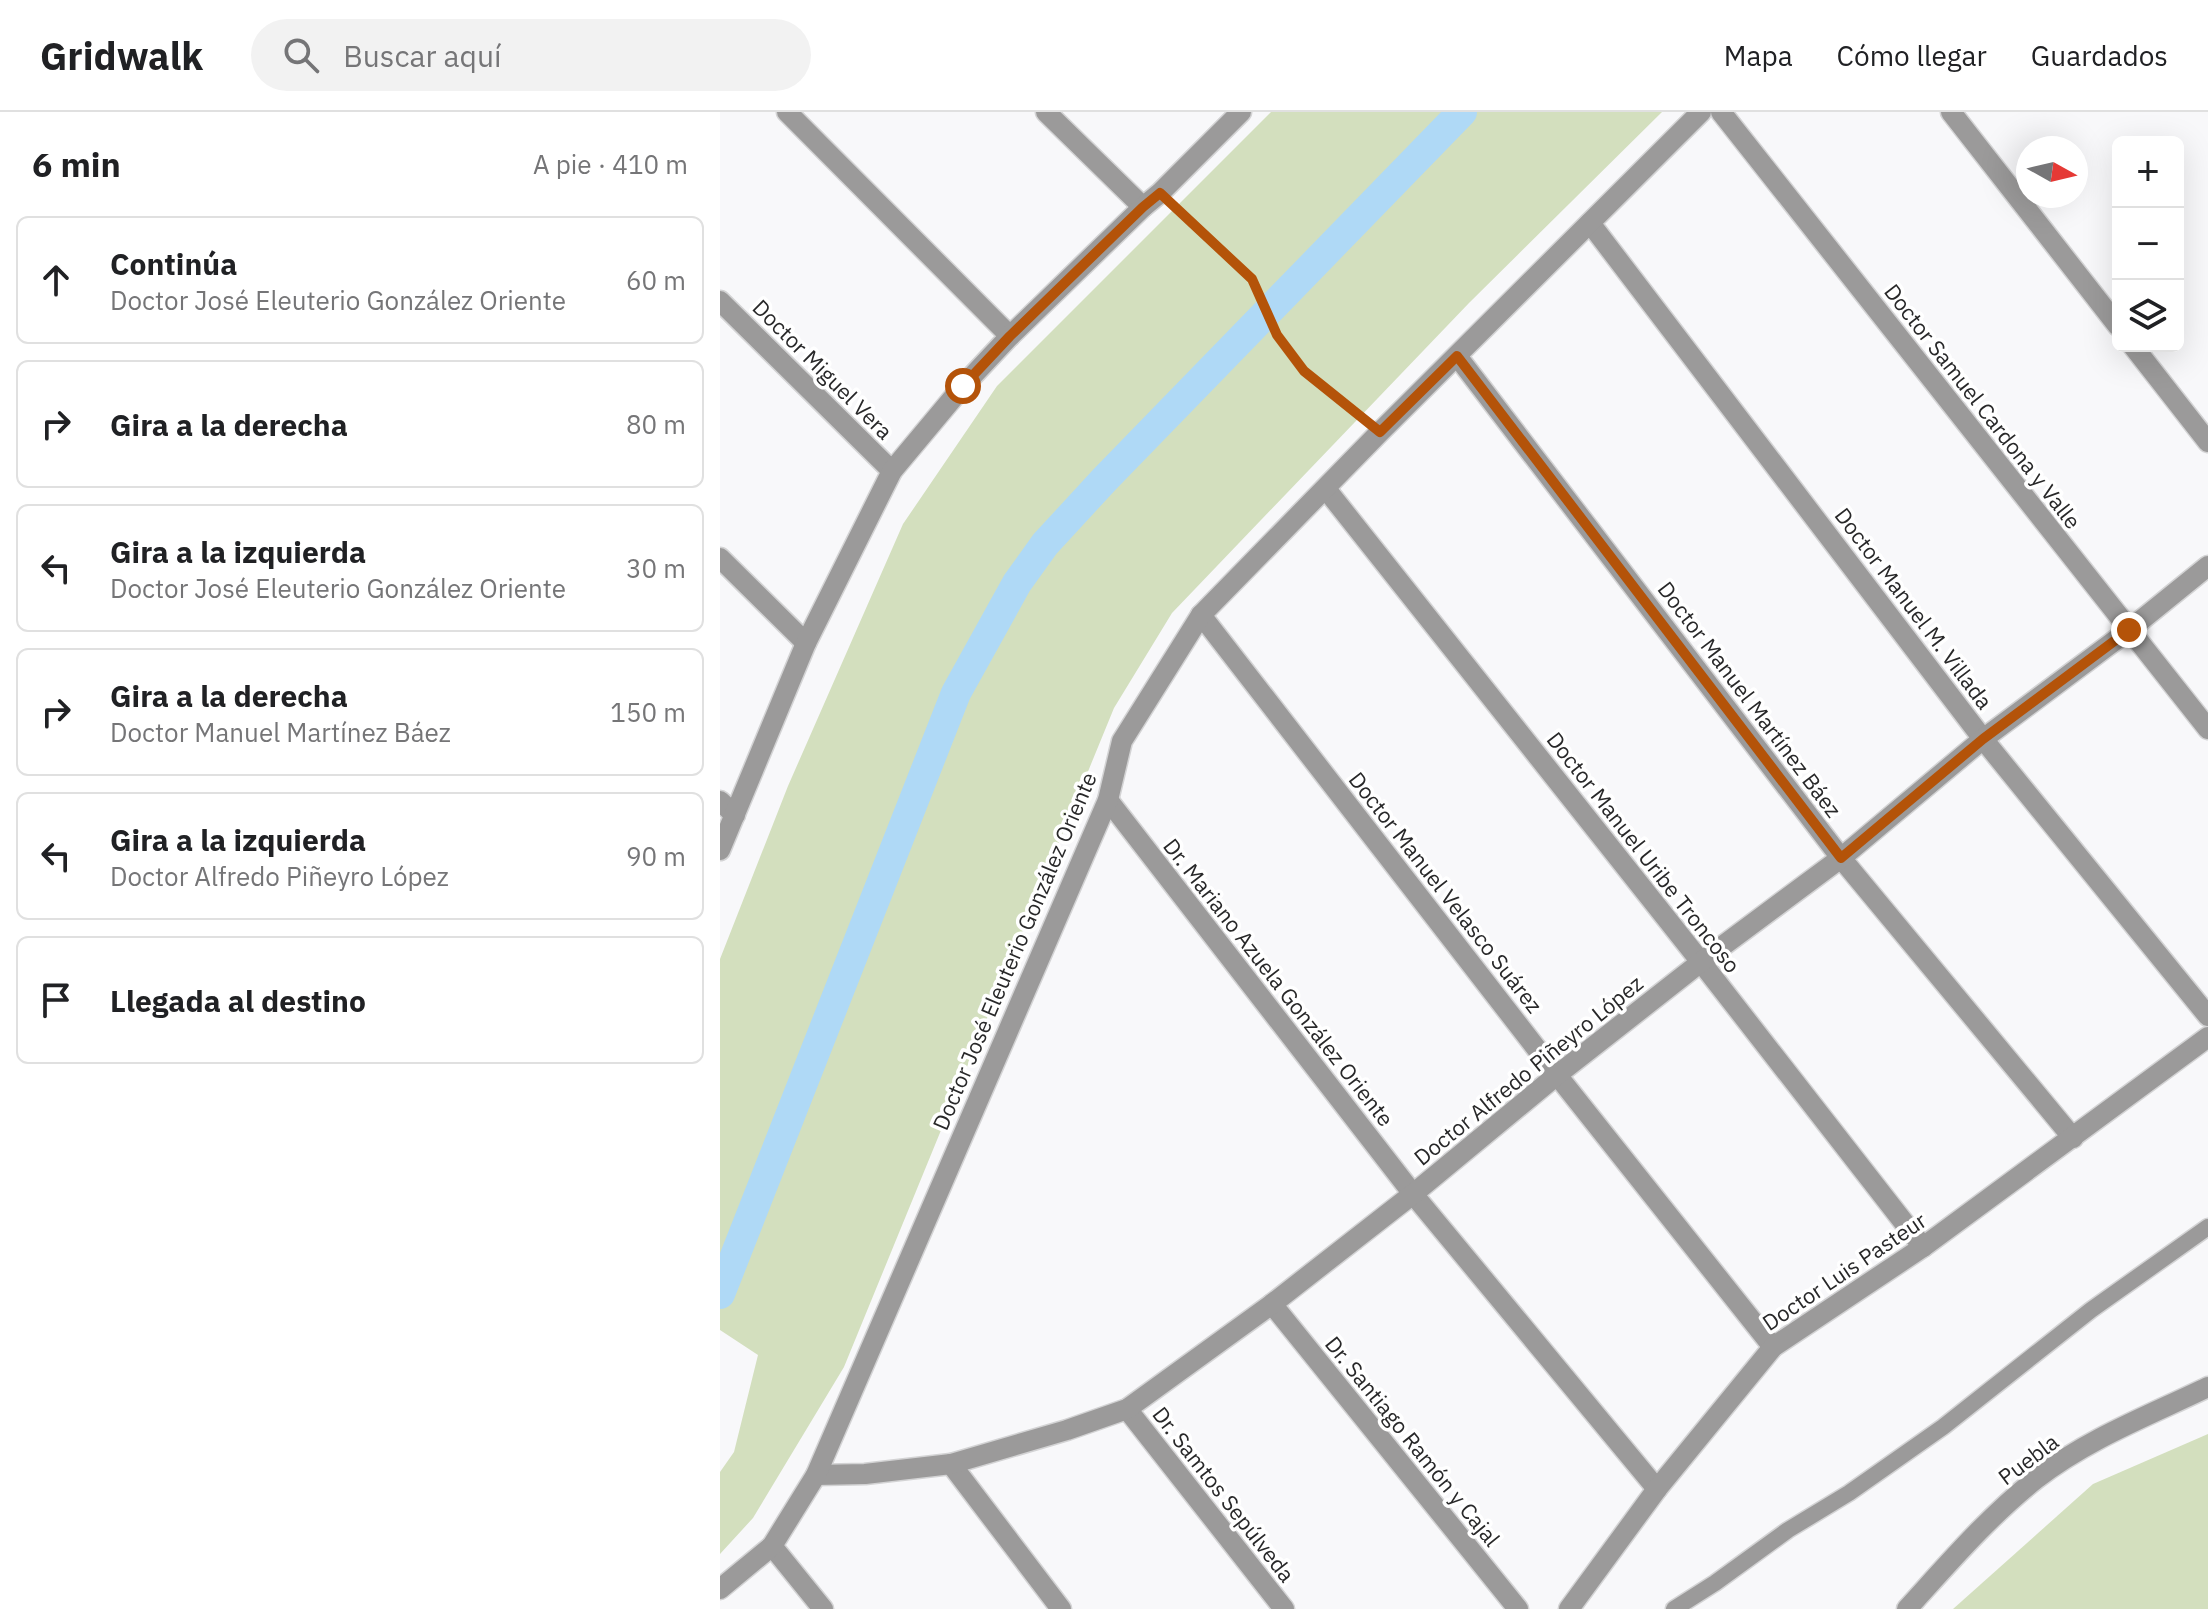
<!DOCTYPE html>
<html lang="es">
<meta charset="utf-8">
<style>
:root{--surface:#fff;--page:#f2f2f2;--text:#202124;--muted:#757577;--line:#e0e0e0}
body{margin:0;font-family:"IBM Plex Sans",sans-serif;background:var(--page);color:var(--text)}
.controls{position:absolute;right:24px;top:24px;display:grid;overflow:hidden;border-radius:12px;box-shadow:0 8px 32px #0002}
.controls button{width:72px;height:72px;display:grid;place-items:center;padding:0;border:0;border-bottom:2px solid var(--line);background:var(--surface);color:var(--text);font:40px sans-serif}
.compass{position:absolute;left:1296px;top:24px;width:72px;height:72px;border-radius:50%;background:var(--surface);box-shadow:0 8px 32px #0002;rotate:98deg}
.stop{position:absolute;width:24px;height:24px;margin:-18px;border:6px solid #b45309;border-radius:50%;background:#fff}
.stop.end{background:#b45309;border-color:#fff;box-shadow:0 2px 8px #0008}
.list{margin:0;padding:0;list-style:none}
h2{display:flex;justify-content:space-between;align-items:center;height:104px;margin:0;padding:0 32px;font-size:34px}
h2 small{font-size:26px;font-weight:400;color:var(--muted)}
.list li{display:grid;grid-template-columns:52px 1fr auto;gap:24px;align-items:center;box-sizing:border-box;height:128px;margin:0 16px 16px;padding:0 16px;border:2px solid var(--line);border-radius:12px}
.list b{display:block;font-size:30px;white-space:nowrap}
.list p{margin:0;font-size:26px;white-space:nowrap;color:var(--muted)}
.list em{font-size:26px;font-style:normal;color:var(--muted)}
.icon{flex:none;width:44px;height:44px;fill:none;stroke:currentColor;stroke-width:2;stroke-linecap:round;stroke-linejoin:round}
.map{position:relative;flex:none;width:1488px;height:1497px;overflow:hidden}
header{display:flex;align-items:center;gap:48px;box-sizing:border-box;height:112px;padding:0 40px;background:var(--surface);border-bottom:2px solid var(--line)}
header strong{font-size:38px}
nav{display:flex;gap:44px;margin-inline-start:auto;font-size:28px}
.search{width:560px;height:72px;background:var(--page);display:flex;align-items:center;gap:20px;box-sizing:border-box;padding:0 28px;border-radius:44px;color:var(--muted);font-size:30px}
main{display:flex}
aside{flex:1;background:var(--surface)}
.map>svg:first-child{display:block}
</style>
<header>
<strong>Gridwalk</strong>
<div class="search"><svg class="icon" aria-label="search" viewBox="0 0 24 24"><circle cx="10" cy="10" r="6"/><path d="M15 15l6 6"/></svg>Buscar aquí</div>
<nav><a>Mapa</a><a>Cómo llegar</a><a>Guardados</a></nav>
</header>
<main>
<aside>
<h2>6 min<small>A pie · 410 m</small></h2>
<ul class="list">
<li><svg class="icon" aria-label="ahead" viewBox="0 0 24 24"><path d="M12 20V5M6 11l6-6 6 6"/></svg><div><b>Continúa</b><p>Doctor José Eleuterio González Oriente</p></div><em>60 m</em></li>
<li><svg class="icon" aria-label="right" viewBox="0 0 24 24"><path d="M7 20v-9h11M14 6l5 5-5 5"/></svg><div><b>Gira a la derecha</b></div><em>80 m</em></li>
<li><svg class="icon" aria-label="left" viewBox="0 0 24 24"><path d="M17 20v-9H6M10 6l-5 5 5 5"/></svg><div><b>Gira a la izquierda</b><p>Doctor José Eleuterio González Oriente</p></div><em>30 m</em></li>
<li><svg class="icon" aria-label="right" viewBox="0 0 24 24"><path d="M7 20v-9h11M14 6l5 5-5 5"/></svg><div><b>Gira a la derecha</b><p>Doctor Manuel Martínez Báez</p></div><em>150 m</em></li>
<li><svg class="icon" aria-label="left" viewBox="0 0 24 24"><path d="M17 20v-9H6M10 6l-5 5 5 5"/></svg><div><b>Gira a la izquierda</b><p>Doctor Alfredo Piñeyro López</p></div><em>90 m</em></li>
<li><svg class="icon" aria-label="arrive" viewBox="0 0 24 24"><path d="M6 21V4h12l-3 4 3 4H6"/></svg><div><b>Llegada al destino</b></div></li>
</ul>
</aside>
<div class="map">
<svg width="1488" height="1497" viewBox="0 0 1488 1497">
<rect width="100%" height="100%" fill="#f8f8fa"/>
<g fill="#d3dfbe">
<polygon points="551,0 942,0 749,191 452,501 394,596 124,1255 33,1406 0,1442 0,1360 14,1340 38,1243 0,1218 0,847 68,674 183,412 277,274"/>
<polygon points="1488,1322 1488,1497 1233,1497 1373,1372"/>
</g>
<g fill="none" stroke-linecap="round" stroke-linejoin="round">
<polyline stroke="#afd9f6" stroke-width="30" points="0,1182 236,581 297,471 325,432 385,367 742,0"/>
<g stroke="#d3d3d4" stroke-width="19">
<polyline id="lane" points="954,1497 995,1471 1068,1418 1129,1381 1223,1315 1371,1198 1488,1115"/>
</g>
<g stroke="#d3d3d4" stroke-width="23">
<g id="street">
<polyline points="67,0 290,224"/>
<polyline points="326,0 423,95"/>
<polyline points="1001,0 1488,617"/>
<polyline points="1231,0 1398,214"/>
<polyline points="870,111 1263,627 1488,904"/>
<polyline points="0,189 172,359"/>
<polyline points="1413,234 1488,330"/>
<polyline points="737,244 1121,746 1353,1026"/>
<polyline points="606,377 981,850 1203,1135"/>
<polyline points="0,446 86,531"/>
<polyline points="481,503 837,963 1053,1235"/>
<polyline points="388,688 693,1082 937,1377"/>
<polyline points="0,689 15,703"/>
<polyline points="0,738 86,531 172,359 243,274 290,224 423,95 440,81 521,0"/>
<polyline points="552,1192 798,1497"/>
<polyline points="407,1297 564,1497"/>
<polyline points="231,1352 341,1497"/>
<polyline points="96,1363 145,1362 231,1352 347,1318 407,1297 552,1192 693,1082 837,963 981,850 1121,746 1263,627 1409,518 1488,454"/>
<polyline points="52,1434 103,1497"/>
<polyline points="0,1477 52,1434 96,1363 388,688 402,629 481,503 660,320 981,0"/>
<polyline points="849,1497 937,1377 1053,1235 1203,1135 1488,925"/>
<path d="M1187,1497C1228,1452 1268,1405 1316,1367C1367,1327 1430,1303 1488,1275"/>
</g>
</g>
<polyline stroke="#b8b8ba" stroke-width="5" stroke-dasharray="6 4" stroke-linecap="butt" points="457,96 532,167 557,223 584,259 643,307"/>
<use href="#lane" stroke="#9b9a9a" stroke-width="16"/>
<use href="#street" stroke="#9b9a9a" stroke-width="20"/>
</g>
<g fill="none" stroke-linecap="round" stroke-linejoin="round">
<polyline stroke="#b45309" stroke-width="10" points="243,274 290,224 423,95 440,81 532,167 557,223 584,259 660,320 737,244 1121,746 1263,627 1409,518"/>
</g>
<g text-anchor="middle" dominant-baseline="central" stroke-width="7" stroke-linejoin="round" paint-order="stroke">
<g font-size="22" fill="#282829" stroke="#fff">
<text transform="translate(103 257) rotate(45)">Doctor Miguel Vera</text>
<text transform="translate(1263 294) rotate(52)">Doctor Samuel Cardona y Valle</text>
<text transform="translate(1194 496) rotate(53)">Doctor Manuel M. Villada</text>
<text transform="translate(1030 587) rotate(53)">Doctor Manuel Martínez Báez</text>
<text transform="translate(924 740) rotate(52)">Doctor Manuel Uribe Troncoso</text>
<text transform="translate(726 780) rotate(52)">Doctor Manuel Velasco Suárez</text>
<text transform="translate(294 839) rotate(-67)">Doctor José Eleuterio González Oriente</text>
<text transform="translate(559 870) rotate(52)">Dr. Mariano Azuela González Oriente</text>
<text transform="translate(808 958) rotate(-39)">Doctor Alfredo Piñeyro López</text>
<text transform="translate(1124 1159) rotate(-34)">Doctor Luis Pasteur</text>
<text transform="translate(693 1329) rotate(51)">Dr. Santiago Ramón y Cajal</text>
<text transform="translate(1308 1347) rotate(-37)">Puebla</text>
<text transform="translate(504 1382) rotate(52)">Dr. Samtos Sepúlveda</text>
</g>
</g>
</svg>
<div class="controls">
<button>+</button>
<button>−</button>
<button><svg class="icon" aria-label="layers" viewBox="0 0 24 24"><path d="M12 4l9 5-9 5-9-5zM3 14l9 5 9-5"/></svg></button>
</div>
<svg class="compass" viewBox="-18 -18 36 36"><path d="M0-13l5 13h-10z" fill="#e53935"/><path d="M0 13l5-13h-10z" fill="#757577"/></svg>
<div class="stop" style="left:243px;top:274px"></div>
<div class="stop end" style="left:1409px;top:518px"></div>
</div>
</main>
